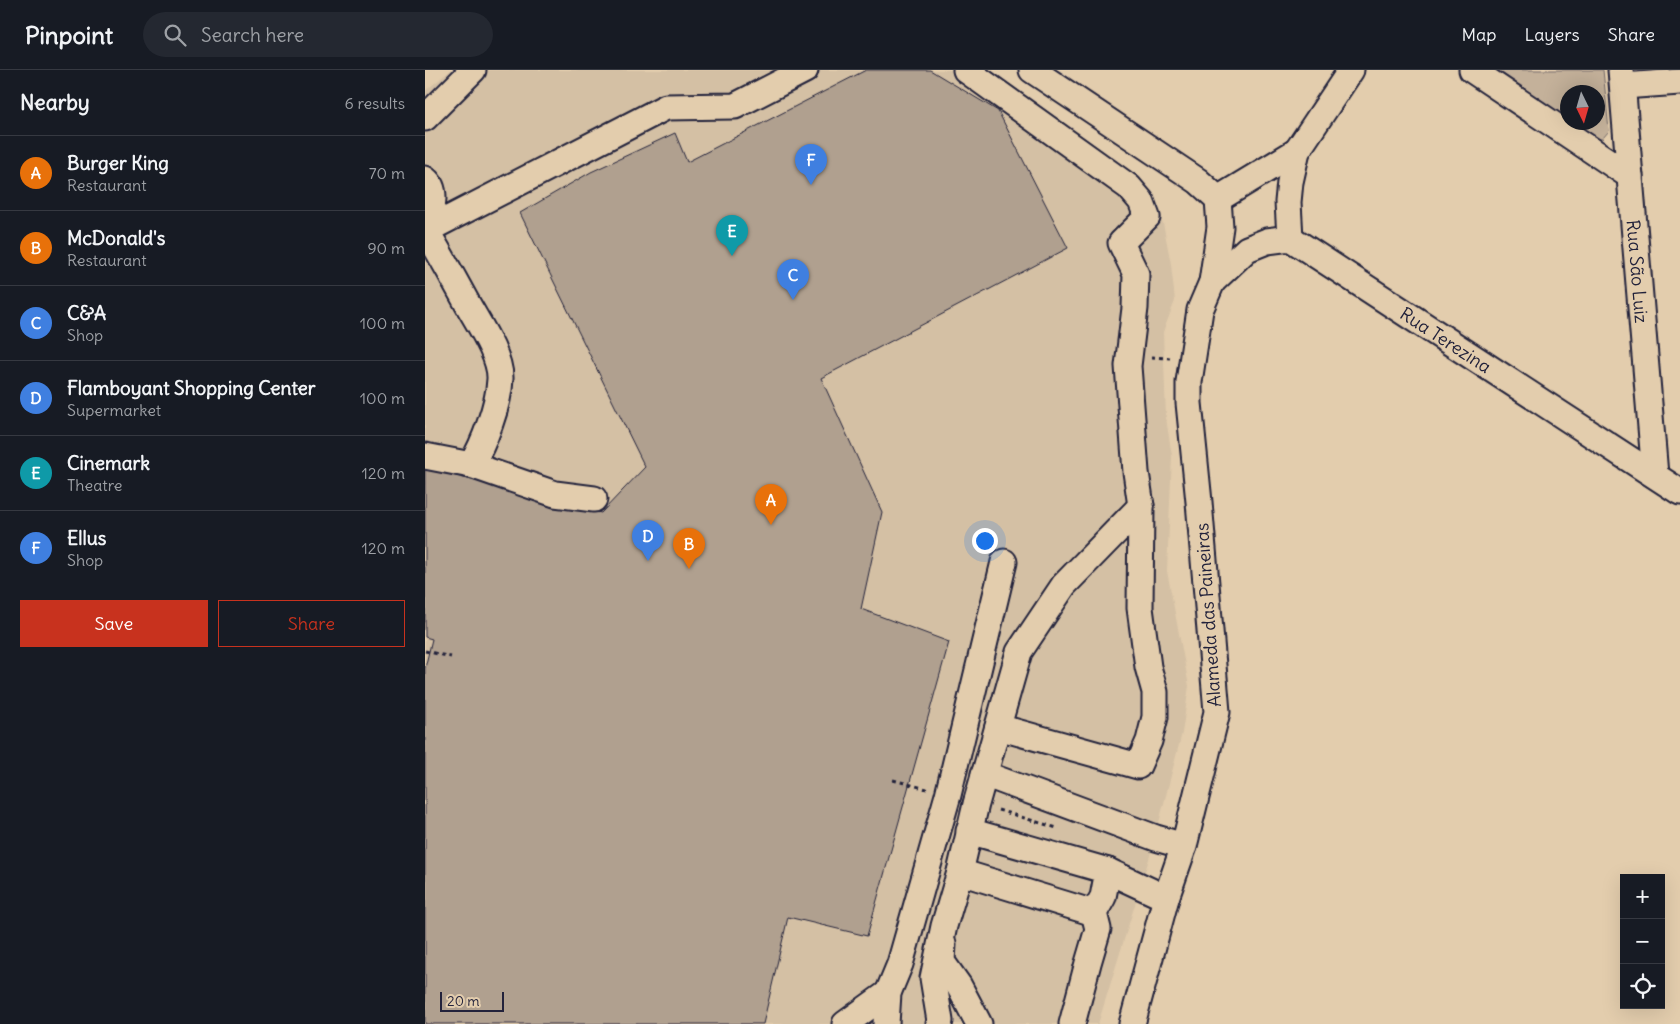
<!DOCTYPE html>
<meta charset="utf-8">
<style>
:root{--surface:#171b24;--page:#242831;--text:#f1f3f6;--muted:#9ea1a6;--line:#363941;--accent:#c8321e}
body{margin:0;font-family:Delius,sans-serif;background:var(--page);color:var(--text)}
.controls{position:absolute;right:15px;bottom:15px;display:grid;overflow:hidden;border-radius:0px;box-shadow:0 5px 20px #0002}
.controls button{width:45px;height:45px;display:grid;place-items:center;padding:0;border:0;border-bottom:1px solid var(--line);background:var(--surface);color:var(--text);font:25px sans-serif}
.compass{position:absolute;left:1135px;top:15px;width:45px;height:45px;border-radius:50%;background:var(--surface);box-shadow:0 5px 20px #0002;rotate:175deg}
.scale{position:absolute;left:15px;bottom:12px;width:64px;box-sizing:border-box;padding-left:5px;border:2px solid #22223b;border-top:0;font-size:14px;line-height:18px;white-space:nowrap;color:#22223b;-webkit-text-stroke:4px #e3cdad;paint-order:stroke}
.you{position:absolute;left:559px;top:470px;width:18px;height:18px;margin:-12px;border:4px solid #fff;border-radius:50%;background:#1a73e8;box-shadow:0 0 0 8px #1a73e833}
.badge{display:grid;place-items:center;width:32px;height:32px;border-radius:50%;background:var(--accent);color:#fff;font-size:16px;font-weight:700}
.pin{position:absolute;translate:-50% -41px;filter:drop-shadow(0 1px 2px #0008)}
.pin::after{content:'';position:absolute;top:26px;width:18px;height:15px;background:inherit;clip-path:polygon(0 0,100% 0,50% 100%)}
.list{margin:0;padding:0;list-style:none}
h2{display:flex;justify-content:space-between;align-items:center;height:65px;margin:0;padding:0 20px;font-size:21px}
h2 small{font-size:16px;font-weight:400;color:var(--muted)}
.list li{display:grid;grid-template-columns:32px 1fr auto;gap:15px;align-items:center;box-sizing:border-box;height:75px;padding:0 20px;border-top:1px solid var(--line)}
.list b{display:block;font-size:19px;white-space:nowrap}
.list p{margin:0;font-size:16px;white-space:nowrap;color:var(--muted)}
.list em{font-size:16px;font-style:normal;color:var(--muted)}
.actions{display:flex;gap:10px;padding:15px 20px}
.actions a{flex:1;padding:11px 0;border:1px solid var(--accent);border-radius:0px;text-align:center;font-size:18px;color:var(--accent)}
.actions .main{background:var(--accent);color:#fff}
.icon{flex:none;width:28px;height:28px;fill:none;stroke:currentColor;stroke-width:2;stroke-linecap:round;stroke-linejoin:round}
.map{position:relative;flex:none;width:1255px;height:954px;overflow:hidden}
header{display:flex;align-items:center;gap:30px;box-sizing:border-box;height:70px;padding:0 25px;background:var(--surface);border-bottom:1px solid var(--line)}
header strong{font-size:24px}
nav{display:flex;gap:28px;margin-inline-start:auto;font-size:18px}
.search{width:350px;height:45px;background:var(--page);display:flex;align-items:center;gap:12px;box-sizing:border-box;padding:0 18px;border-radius:28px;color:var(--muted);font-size:19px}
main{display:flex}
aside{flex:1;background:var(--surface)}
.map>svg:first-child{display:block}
</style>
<header>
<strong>Pinpoint</strong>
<div class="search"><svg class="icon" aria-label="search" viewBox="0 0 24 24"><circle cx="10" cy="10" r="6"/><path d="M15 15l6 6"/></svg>Search here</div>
<nav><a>Map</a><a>Layers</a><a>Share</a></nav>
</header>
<main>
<aside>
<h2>Nearby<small>6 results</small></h2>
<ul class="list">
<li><span class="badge" style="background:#e8710a">A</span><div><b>Burger King</b><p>Restaurant</p></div><em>70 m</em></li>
<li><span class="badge" style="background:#e8710a">B</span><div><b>McDonald's</b><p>Restaurant</p></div><em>90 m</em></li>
<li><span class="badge" style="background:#3f7fe0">C</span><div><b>C&amp;A</b><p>Shop</p></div><em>100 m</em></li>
<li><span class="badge" style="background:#3f7fe0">D</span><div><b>Flamboyant Shopping Center</b><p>Supermarket</p></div><em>100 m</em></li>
<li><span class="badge" style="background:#0f9aa8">E</span><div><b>Cinemark</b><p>Theatre</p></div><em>120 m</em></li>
<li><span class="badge" style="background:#3f7fe0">F</span><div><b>Ellus</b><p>Shop</p></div><em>120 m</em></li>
</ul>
<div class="actions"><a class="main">Save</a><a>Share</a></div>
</aside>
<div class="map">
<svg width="1255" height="954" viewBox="0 0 1255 954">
<rect width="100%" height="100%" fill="#e3cdad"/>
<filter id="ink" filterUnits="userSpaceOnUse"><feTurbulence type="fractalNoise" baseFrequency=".02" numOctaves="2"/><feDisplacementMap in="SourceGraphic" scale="10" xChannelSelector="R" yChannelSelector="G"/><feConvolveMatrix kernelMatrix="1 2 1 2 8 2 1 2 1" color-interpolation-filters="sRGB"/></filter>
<g filter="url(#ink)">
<polygon fill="#d4c0a4" points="26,0 550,0 716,122 738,153 746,194 750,231 738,262 741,348 747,386 742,501 764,616 757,663 728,776 673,954 0,954 0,21"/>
<polygon fill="#c4b19a" stroke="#736a6a" points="1067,0 1178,0 1184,61 1177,69 1166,69 1143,52 1172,52 1172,22 1142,22 1142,52"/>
<polygon fill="#b0a08f" stroke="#22223b" points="441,0 505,0 573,41 643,178 396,308 457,442 436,539 524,572 442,866 363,847 338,954 0,954 0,598 7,569 0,567 0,398 176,443 220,397 95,143 166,102 250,63 262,92"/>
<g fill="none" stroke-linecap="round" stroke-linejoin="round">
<g stroke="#22223b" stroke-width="29">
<g id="minor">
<polyline points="541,0 704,117 716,131 722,147 696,173 711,204 710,238 703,296 711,402 716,436 715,538 723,597 730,622 730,647 724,671 713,696 573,657"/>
<polyline points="607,0 773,111 793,129"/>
<polyline points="1047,0 1205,106"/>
<path id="s1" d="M1196,0L1230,405"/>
<polyline points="1198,16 1255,12"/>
<polyline points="0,48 48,0"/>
<path d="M0,109C15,121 5,144 1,160C15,184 29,209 42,233C53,253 76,286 75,309C74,334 59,374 46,395L0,386"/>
<polyline points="793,129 872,81"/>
<polyline points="0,161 241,37 310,36 380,0"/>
<polyline points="865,168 863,132 865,112 872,81 926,0"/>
<path id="s2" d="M787,212L822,179L842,171L865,168L1255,422"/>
<polyline points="46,395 130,424 169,429"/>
<polyline points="559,704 731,768 759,776"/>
<polyline points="544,761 683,801 741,828"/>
<polyline points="535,802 669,843"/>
<polyline points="518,874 517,892 534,916 554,954"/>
<polyline points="420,954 463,923"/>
<polyline points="461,954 463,923 475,894 523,725 579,492"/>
<polyline points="514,954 515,951 508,908 519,856 535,802 551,734 594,582 639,515 716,436"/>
<polyline points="647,954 663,893 673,859 669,843 678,827 683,801"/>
<polyline points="707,954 741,828 759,776 792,642 774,432 764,333 764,312 775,240 787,212 795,157 793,129"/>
</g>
</g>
<g stroke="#22223b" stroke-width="3" stroke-dasharray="4 4" stroke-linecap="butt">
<polyline points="726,287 745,288"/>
<polyline points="0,581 26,587"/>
<polyline points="468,710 502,719"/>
<polyline points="573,740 632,758"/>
</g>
<use href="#minor" stroke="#e3cdad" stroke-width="25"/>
</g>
</g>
<g text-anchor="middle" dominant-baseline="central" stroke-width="5" stroke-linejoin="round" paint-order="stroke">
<g font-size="18" fill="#22223b" stroke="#e3cdad">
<text stroke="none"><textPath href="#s1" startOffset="202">Rua São Luiz</textPath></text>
<text stroke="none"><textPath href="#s2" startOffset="279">Rua Terezina</textPath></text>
<text transform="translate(783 545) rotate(-94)">Alameda das Paineiras</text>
</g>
</g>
</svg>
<div class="controls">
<button>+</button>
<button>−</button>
<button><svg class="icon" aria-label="locate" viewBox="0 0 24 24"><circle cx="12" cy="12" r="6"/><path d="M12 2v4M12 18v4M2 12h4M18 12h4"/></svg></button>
</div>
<svg class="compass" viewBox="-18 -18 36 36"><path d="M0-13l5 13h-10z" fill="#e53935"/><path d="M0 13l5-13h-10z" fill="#9ea1a6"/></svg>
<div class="scale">20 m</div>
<div class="you"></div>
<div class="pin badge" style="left:346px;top:455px;background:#e8710a">A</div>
<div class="pin badge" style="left:264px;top:499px;background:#e8710a">B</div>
<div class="pin badge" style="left:368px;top:230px;background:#3f7fe0">C</div>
<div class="pin badge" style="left:223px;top:491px;background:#3f7fe0">D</div>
<div class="pin badge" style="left:307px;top:186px;background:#0f9aa8">E</div>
<div class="pin badge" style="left:386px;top:115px;background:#3f7fe0">F</div>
</div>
</main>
